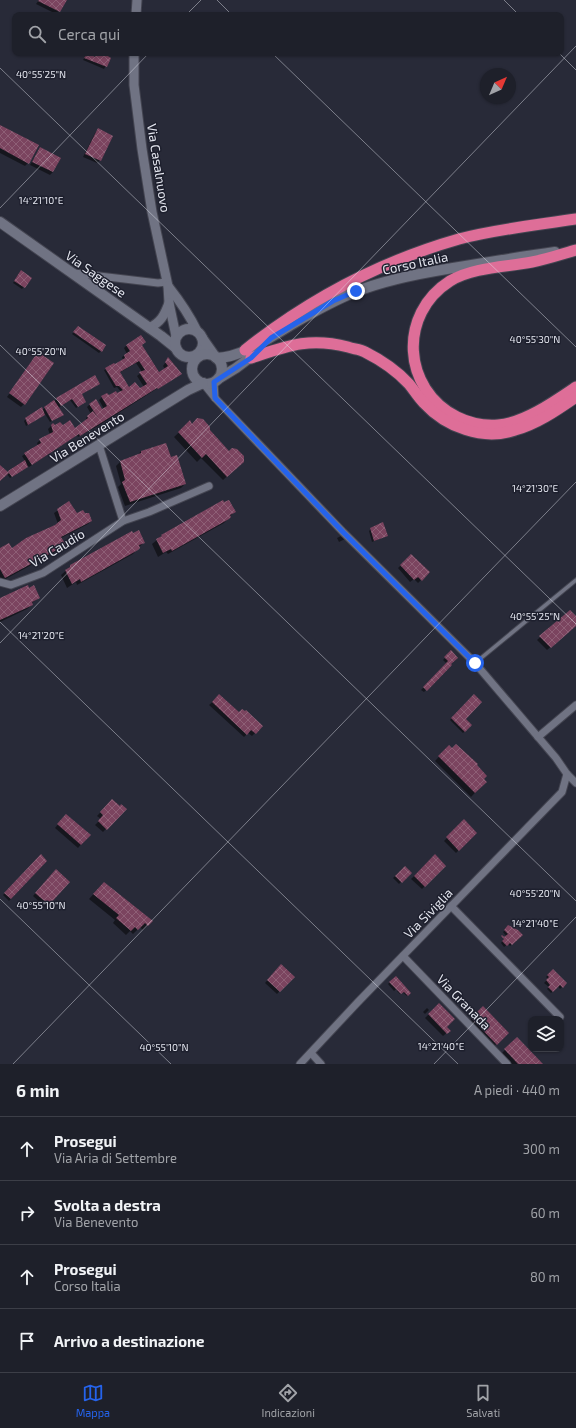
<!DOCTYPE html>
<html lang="it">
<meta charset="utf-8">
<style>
:root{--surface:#1e202a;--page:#2b2d36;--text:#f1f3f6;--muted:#a1a3a8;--line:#3c3e47;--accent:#2563eb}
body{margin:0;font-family:"Exo 2",sans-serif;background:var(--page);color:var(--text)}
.controls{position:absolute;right:12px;bottom:12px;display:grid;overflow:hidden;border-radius:8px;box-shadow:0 1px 3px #0004}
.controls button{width:36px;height:36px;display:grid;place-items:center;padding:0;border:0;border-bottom:1px solid var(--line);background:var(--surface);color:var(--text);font:20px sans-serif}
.compass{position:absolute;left:480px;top:68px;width:36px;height:36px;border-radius:50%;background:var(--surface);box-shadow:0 1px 3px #0004;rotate:44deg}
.stop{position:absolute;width:12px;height:12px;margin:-9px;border:3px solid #2563eb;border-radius:50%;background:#fff}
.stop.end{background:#2563eb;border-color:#fff;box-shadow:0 1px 4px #0008}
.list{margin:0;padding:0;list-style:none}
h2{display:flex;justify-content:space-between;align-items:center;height:52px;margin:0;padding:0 16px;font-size:17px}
h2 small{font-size:13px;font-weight:400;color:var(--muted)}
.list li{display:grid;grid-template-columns:26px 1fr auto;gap:12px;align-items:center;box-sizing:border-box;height:64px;padding:0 16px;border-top:1px solid var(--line)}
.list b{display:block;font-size:15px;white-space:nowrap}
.list p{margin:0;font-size:13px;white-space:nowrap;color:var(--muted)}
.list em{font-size:13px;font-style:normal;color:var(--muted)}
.icon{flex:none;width:22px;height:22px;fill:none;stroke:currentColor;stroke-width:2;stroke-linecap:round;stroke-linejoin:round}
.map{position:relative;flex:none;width:576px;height:1064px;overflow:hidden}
.search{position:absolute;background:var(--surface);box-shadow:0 1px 3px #0004;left:12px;right:12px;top:12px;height:44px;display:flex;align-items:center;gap:10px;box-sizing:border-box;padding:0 14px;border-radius:8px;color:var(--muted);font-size:15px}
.sheet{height:308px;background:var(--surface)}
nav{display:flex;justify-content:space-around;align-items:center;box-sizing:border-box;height:56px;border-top:1px solid var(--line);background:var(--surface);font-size:11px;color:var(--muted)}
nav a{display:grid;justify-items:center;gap:2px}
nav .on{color:var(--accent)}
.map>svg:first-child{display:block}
</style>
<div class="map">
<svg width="576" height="1064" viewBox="0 0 576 1064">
<defs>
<pattern id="building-cross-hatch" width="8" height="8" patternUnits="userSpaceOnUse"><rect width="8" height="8" fill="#7b445f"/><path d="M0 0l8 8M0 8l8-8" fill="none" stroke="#8e5f76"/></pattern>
</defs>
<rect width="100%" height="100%" fill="#282a38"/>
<g fill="#0007" fill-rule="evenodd">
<polygon points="39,0 66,0 56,14 36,4"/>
<polygon points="98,53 101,53 110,58 104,69 83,60 86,56 95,58"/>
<polygon points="0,126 28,163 25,166 0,153"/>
<polygon points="98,130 100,160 97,163 83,157 95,133"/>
<polygon points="40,148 53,172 50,175 30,165"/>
<polygon points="19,274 30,278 22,289 13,283"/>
<polygon points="77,329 101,351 99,353 72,334"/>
<path d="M127,345H141L158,373L165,369L163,366L168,359L180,374L98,426L78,437L77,435L29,467L28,466L10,478L7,474L0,481V466L8,473L25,461L22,456L38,446L37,443L40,440L50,435L48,429L53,424L55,426H63L75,429L87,421L86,418L91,414L87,407L90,404L102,411L104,409L99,400L102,397L117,395L121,392L117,387L114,388L104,370L114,366L123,360L122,357L127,354L124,348ZM136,363L142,372L137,376L144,387L139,390L128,388L119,373Z"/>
<polygon points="36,356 24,404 21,407 7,397"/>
<polygon points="81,394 83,403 76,408 70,400 58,408 60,416 50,422 45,414 26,426 24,421 26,419 42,410 57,399"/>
<polygon points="190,422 192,425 209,431 238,466 223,480 201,458 197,462 174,437"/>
<polygon points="141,451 170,458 185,484 181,488 125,506 118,487 121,484 116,466 120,462 137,456"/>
<polygon points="223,502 234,512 224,523 168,554 166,552 158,557 152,544 162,536"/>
<polygon points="69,503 77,514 91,521 88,524 61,538 65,545 61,549 0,582 0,549 12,549 58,524 54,513"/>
<polygon points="371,529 387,535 372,542 369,531"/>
<polygon points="341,536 342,537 345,536 345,539 339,542 337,538"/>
<polygon points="143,543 133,554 77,585 76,582 67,588 61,575 71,566"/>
<polygon points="411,555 429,572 418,583 414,579 410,582 398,568"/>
<polygon points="38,598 31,604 32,605 27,609 0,622 0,600"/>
<polygon points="570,611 576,618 576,625 547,650 537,640"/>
<polygon points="451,652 451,665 424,692 421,690 447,664 443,660"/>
<polygon points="219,696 239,714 262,726 252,736 248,733 244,737 209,705"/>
<polygon points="474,696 465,719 471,725 463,733 450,720"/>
<polygon points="449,746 485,782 471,797 435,761"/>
<polygon points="112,800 120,807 125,809 103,832 95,825 101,819 97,816"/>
<polygon points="63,818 89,835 78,848 55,828"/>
<polygon points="464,821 476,833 456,853 444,841"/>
<polygon points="41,856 45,861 9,901 3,895"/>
<polygon points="435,856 445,866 422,889 411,879"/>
<polygon points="405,867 410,873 399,884 393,878"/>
<polygon points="56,871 68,882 45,907 33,896"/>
<polygon points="100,887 151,921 143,930 140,927 133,934 130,931 126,935 113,923 115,920 89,899"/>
<polygon points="508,927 521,935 510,946 508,944 504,947 501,943 506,936 503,932"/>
<polygon points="281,965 293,977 277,994 265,983"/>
<polygon points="553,970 566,983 560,989 558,986 551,993 547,989 549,987 544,983 548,979 546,977"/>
<polygon points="396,977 402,984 394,991 388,984"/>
<polygon points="402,986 409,993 407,996 402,992 400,994 397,991"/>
<polygon points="439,1004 446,1027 449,1031 443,1036 425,1018"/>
<polygon points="483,1007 508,1033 493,1047 468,1022"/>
<polygon points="427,1008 429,1010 425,1014 423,1012"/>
<polygon points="517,1038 542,1064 512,1064 502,1053"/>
</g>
<g fill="url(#building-cross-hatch)" fill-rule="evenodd">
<polygon points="39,0 67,0 60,12 38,1"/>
<polygon points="88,53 95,57 97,53 103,53 111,58 107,67 84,58"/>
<polygon points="0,125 39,145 29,164 0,148"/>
<polygon points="98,128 113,136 101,161 85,154"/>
<polygon points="40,147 61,158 53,172 32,162"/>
<polygon points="21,270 32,278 25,288 14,281"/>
<polygon points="78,326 106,345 102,352 73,332"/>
<path d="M141,335L146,342L142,345L159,372L168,366L165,362L168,357L182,374L158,389L157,388L80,436L79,434L32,465L24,453L41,443L39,439L53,432L51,425L53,423L55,425L60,422L63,425L70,420L75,428L88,418L87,416L93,411L99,419L89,404L96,399L102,409L107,406L101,396L107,393L109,395L116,391L117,393L123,390L119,386H116L105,368L114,363L115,364L125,358L124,355L130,351L126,345ZM139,361L145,370L139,372L147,384L140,388L135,382L129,387L120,372Z"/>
<polygon points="38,352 54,363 25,405 9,393"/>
<polygon points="95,375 100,384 82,394 86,402 78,407 72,399 61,406 56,398"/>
<polygon points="54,400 64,415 52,421 44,407"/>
<polygon points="42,407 45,415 28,425 25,418"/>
<polygon points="197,418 203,419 210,427 210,430 229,451 232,448 237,449 244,456 244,462 227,477 206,454 202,458 178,432 190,420 192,424"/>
<polygon points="166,443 171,457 177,455 186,484 130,502 122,482 125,480 120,461 141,453 141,451"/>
<polygon points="25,460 28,467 12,477 9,473 0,481 0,465 9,473 8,471"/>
<polygon points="223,500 224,502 229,500 236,512 230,515 231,517 229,519 172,551 171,549 163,553 156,539 162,536 161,535"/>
<polygon points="69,501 77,513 83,510 85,513 89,513 92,521 61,537 66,545 5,578 0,569 0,548 9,543 12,548 26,538 55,525 61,520 57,509"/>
<polygon points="383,522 388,536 374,541 370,528"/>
<polygon points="139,530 145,543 139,545 140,548 138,550 81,582 80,579 72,584 65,570 70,567 70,565 132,531 133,533"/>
<polygon points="411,554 430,572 422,581 418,577 414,580 400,565"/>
<polygon points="28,585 29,588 34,585 40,598 32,602 33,605 0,620 0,598"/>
<polygon points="570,610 576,616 576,626 551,648 539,636"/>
<polygon points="451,650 458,658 451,664 452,665 427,691 423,687 448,661 444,657"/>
<polygon points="219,694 239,712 242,709 245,711 246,710 263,726 256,734 251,730 247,735 212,702"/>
<polygon points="474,694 482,702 466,719 472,725 465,732 451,718"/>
<polygon points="456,744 478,764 477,765 487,776 484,779 487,782 475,793 438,756 449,745 452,748"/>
<polygon points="112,799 120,806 121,804 127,809 107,830 98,821 103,815 100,812"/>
<polygon points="66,814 91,835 81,845 57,824"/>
<polygon points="464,819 477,833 459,851 446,837"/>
<polygon points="41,854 47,861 11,899 4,893"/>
<polygon points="435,854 446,866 425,887 414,876"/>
<polygon points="405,866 412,873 402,883 395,876"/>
<polygon points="56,869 70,882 49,905 35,893"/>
<polygon points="104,882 153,921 148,926 145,923 138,930 135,927 131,931 116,918 119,915 93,894"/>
<polygon points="508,925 518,930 523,935 512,945 510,943 507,946 502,941 504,939 501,936 502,935 504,937 508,934 504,930"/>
<polygon points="281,964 295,977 280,992 267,980"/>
<polygon points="553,969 567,983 563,988 560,985 553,992 548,987 550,985 546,980 549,977 547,975"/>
<polygon points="396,976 411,993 408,996 404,992 401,994 389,982"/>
<polygon points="439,1003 455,1019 447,1027 451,1031 447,1034 428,1014"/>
<polygon points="483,1006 509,1033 497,1045 471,1018"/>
<polygon points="517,1037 543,1064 518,1064 504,1049"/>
</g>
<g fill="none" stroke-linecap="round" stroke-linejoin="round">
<g stroke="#444551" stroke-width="5.5">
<polyline id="service" points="475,663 576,580"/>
</g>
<g stroke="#444551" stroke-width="9">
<g id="minor">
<polyline points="74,273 158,283 166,282"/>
<polyline points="214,382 215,398"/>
<polyline points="203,383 215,398 343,532 475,663 556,758 567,774 576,783"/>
<polyline points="99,445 123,521"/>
<polyline points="0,582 11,585 43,573 123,521 149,512 209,486"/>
<polyline points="538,737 576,705"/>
<polyline points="451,906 560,1017"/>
<polyline points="403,956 507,1064"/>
<polyline points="311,1053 321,1064"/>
<polyline points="300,1064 358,1002 562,792 567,774"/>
</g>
</g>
<g stroke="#444551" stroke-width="11">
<g id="tertiary">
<polyline points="136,15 137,0"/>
<polyline points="134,53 134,85 142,149 152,212 168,286 169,303 176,336"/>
<path d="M168,286C179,300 189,314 197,331"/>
<path d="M149,328C161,322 164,316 169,303"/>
</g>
</g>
<g stroke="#444551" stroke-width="12">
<g id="secondary">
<polyline points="0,222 161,336 176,348"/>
<circle cx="189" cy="343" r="14"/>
<path d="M202,338L216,358C242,358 274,335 296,322C315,311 335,300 355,292C385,280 416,274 447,269C483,263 519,257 555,252"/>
<circle cx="207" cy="369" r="15"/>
<polyline points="218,379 236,368 256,353"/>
<polyline points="0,506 188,390 203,383"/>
</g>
</g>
<g stroke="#444551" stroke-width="13">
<g id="trunk">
<path d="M576,250C562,254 547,259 532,262C507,267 473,267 450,281C398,314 402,389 457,417C469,423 484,426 498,425C524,423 554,402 576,387"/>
<path d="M245,350C308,300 382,261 459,239C497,229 537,225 576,219"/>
<path d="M251,358C287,346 309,337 348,347C353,349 360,349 365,352C381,360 397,371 409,384C414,390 418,397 424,403C446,427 483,441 515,430C537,424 557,410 576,397"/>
</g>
</g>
<use href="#service" stroke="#707383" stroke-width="3.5"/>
<use href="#minor" stroke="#707383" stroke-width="7"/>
<use href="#tertiary" stroke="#707383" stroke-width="9"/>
<use href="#secondary" stroke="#707383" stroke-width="10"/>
<use href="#trunk" stroke="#de6e98" stroke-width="11"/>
</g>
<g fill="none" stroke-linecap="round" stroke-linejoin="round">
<polyline stroke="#2563eb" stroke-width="5" points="356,291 333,301 271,338 251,358 214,382 215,398 343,532 475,663"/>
</g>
<path fill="none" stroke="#e4e6ef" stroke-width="1" stroke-opacity="0.45" d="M217,0L232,15M504,0L519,15M186,15L201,0M272,53L576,347M559,53L576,70M0,68L576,624M0,208L149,53M0,345L576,901M0,622L458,1064M0,643L576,46M0,899L171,1064M13,1064L576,482M434,1064L576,917"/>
<g text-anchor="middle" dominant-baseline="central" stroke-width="3" stroke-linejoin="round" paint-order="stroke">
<g font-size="13" fill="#e4e6ef" stroke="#1e202e">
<text transform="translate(159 168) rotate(81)">Via Casalnuovo</text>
<text transform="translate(415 263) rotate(-12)">Corso Italia</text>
<text transform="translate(96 274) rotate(35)">Via Saggese</text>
<text transform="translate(87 437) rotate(-32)">Via Benevento</text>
<text transform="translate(57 548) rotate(-31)">Via Caudio</text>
<text transform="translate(428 913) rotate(-46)">Via Siviglia</text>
<text transform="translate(464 1002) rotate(46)">Via Granada</text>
</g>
</g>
<g font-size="10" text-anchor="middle" fill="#e4e6ef" stroke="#1e202e" stroke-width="3" stroke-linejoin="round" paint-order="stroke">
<text x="41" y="78">40°55'25"N</text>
<text x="41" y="204">14°21'10"E</text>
<text x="535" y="343">40°55'30"N</text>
<text x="41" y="355">40°55'20"N</text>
<text x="535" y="492">14°21'30"E</text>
<text x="535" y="620">40°55'25"N</text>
<text x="41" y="639">14°21'20"E</text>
<text x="535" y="897">40°55'20"N</text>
<text x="41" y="909">40°55'10"N</text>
<text x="535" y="927">14°21'40"E</text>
<text x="441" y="1050">14°21'40"E</text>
<text x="164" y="1051">40°55'10"N</text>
</g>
</svg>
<div class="controls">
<button><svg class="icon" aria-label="layers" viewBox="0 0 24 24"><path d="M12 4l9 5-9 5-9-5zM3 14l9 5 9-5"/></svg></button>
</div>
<svg class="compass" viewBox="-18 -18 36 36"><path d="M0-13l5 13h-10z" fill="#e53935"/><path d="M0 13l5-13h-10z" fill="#a1a3a8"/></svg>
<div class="stop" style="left:475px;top:663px"></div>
<div class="stop end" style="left:356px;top:291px"></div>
<div class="search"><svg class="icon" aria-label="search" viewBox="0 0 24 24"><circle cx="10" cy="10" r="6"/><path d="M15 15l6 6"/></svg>Cerca qui</div>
</div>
<section class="sheet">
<h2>6 min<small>A piedi · 440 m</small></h2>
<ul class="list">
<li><svg class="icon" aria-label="ahead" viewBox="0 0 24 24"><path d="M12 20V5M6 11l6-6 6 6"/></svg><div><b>Prosegui</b><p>Via Aria di Settembre</p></div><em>300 m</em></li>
<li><svg class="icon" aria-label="right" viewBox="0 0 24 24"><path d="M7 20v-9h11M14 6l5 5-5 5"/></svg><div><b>Svolta a destra</b><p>Via Benevento</p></div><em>60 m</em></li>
<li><svg class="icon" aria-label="ahead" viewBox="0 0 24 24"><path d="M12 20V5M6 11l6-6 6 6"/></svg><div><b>Prosegui</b><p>Corso Italia</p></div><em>80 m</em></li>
<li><svg class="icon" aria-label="arrive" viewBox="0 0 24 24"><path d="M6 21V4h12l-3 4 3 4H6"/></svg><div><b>Arrivo a destinazione</b></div></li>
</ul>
</section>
<nav>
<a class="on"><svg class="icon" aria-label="map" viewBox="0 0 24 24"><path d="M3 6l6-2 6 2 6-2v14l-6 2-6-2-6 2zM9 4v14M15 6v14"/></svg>Mappa</a>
<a><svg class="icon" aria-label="directions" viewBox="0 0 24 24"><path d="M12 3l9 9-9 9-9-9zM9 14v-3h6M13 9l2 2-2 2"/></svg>Indicazioni</a>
<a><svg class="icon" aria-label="saved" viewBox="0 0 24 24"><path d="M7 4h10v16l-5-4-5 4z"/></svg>Salvati</a>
</nav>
